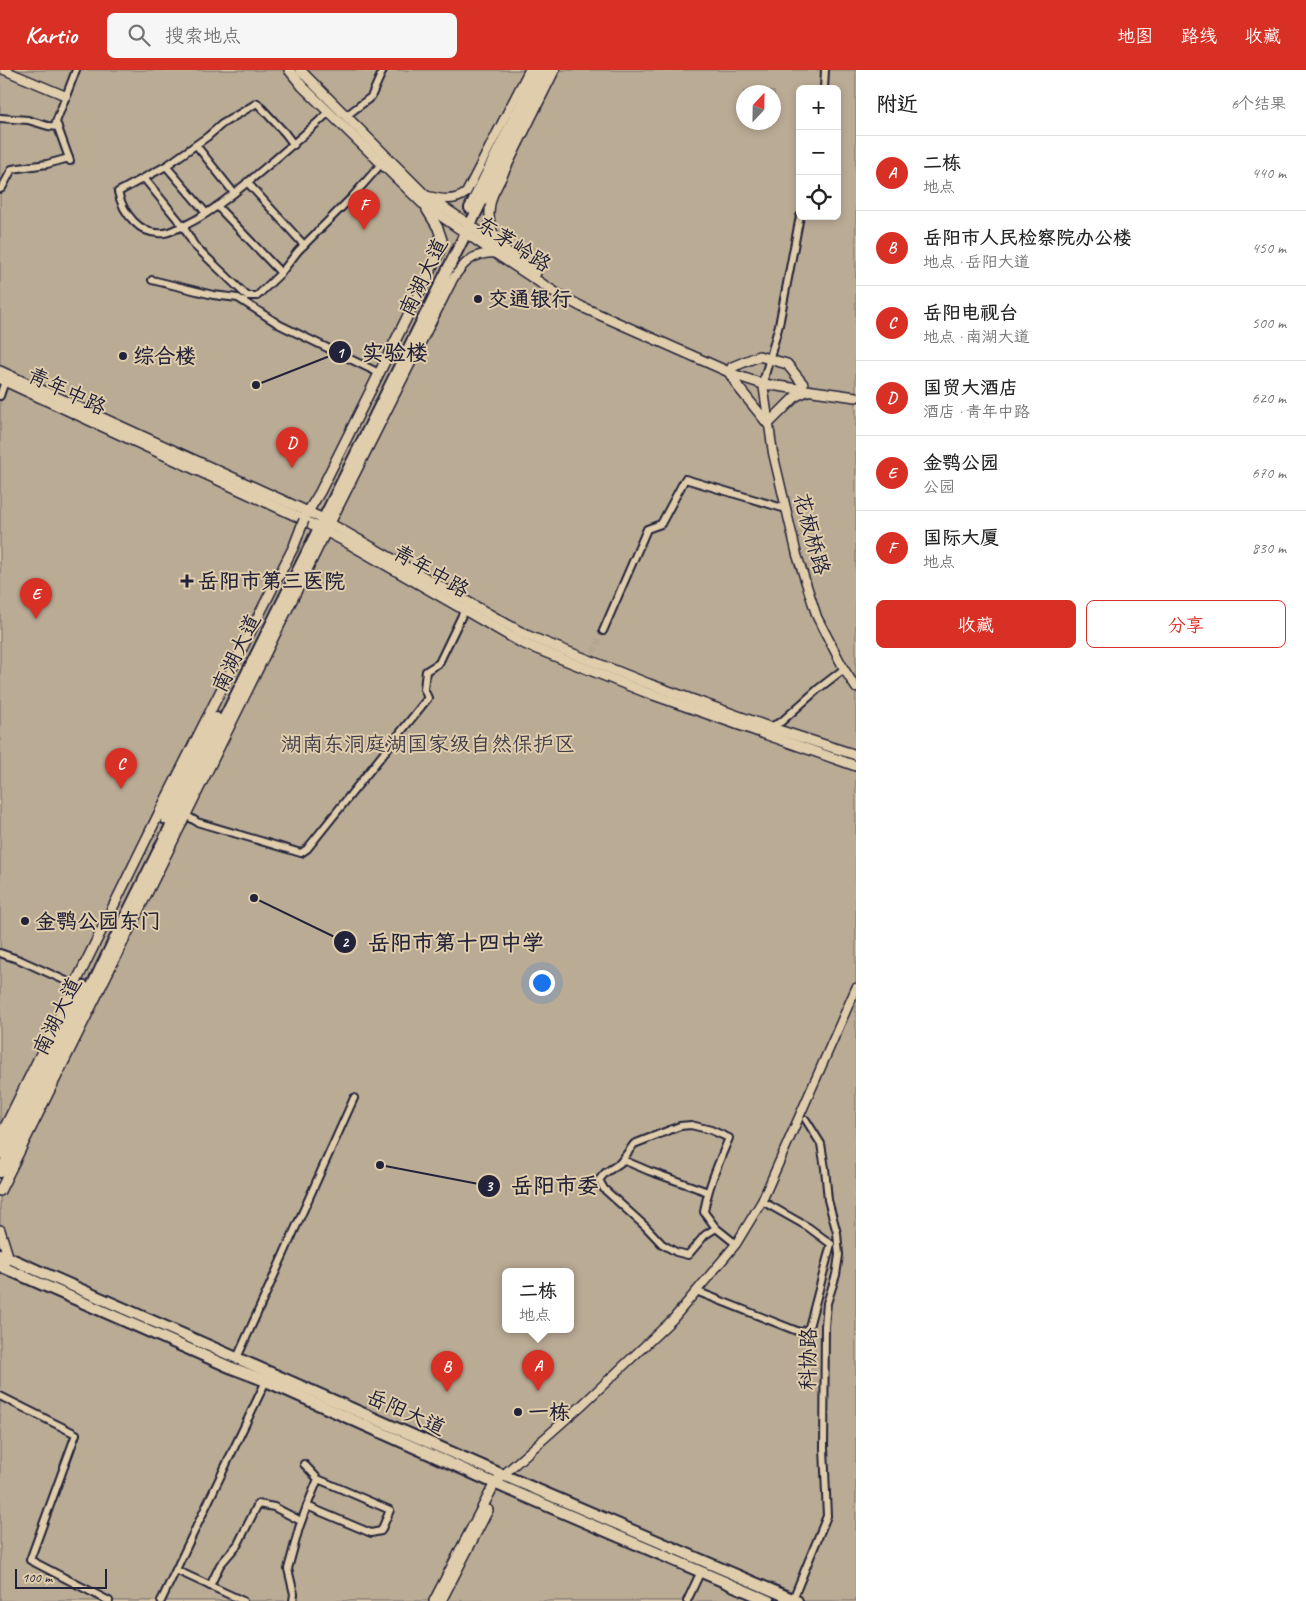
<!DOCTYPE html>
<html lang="zh">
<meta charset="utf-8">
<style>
:root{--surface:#fff;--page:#f6f6f6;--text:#222;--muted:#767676;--line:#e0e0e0;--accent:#d93025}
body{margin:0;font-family:Caveat,"LXGW WenKai TC",sans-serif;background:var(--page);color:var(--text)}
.controls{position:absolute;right:15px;top:15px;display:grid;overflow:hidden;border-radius:8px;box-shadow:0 2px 8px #0003}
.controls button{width:45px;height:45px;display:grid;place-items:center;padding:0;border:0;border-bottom:1px solid var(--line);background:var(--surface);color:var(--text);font:25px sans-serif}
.compass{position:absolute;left:736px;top:15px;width:45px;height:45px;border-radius:50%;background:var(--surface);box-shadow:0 2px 8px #0003;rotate:22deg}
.scale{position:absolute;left:15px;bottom:12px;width:92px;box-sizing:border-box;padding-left:5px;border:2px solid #22223b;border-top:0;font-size:14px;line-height:18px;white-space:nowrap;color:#22223b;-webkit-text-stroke:4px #e0cdab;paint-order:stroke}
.you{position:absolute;left:541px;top:912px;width:18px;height:18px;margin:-12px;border:4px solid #fff;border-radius:50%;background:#1a73e8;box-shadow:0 0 0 8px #1a73e833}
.badge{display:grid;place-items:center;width:32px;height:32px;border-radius:50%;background:var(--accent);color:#fff;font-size:16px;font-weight:700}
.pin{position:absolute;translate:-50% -41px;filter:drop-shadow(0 1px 2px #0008)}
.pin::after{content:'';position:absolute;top:26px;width:18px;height:15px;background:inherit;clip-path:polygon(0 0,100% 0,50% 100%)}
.popup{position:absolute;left:502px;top:1198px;width:72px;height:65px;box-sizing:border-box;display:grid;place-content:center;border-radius:8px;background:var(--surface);filter:drop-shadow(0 1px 4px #0005);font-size:16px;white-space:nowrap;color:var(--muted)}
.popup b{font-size:19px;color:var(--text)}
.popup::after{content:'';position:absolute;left:50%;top:100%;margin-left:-10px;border:10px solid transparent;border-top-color:var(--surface)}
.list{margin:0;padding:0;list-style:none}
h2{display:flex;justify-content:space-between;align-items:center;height:65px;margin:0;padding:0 20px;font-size:21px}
h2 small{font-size:16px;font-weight:400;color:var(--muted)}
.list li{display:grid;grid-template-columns:32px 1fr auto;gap:15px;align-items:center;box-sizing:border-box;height:75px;padding:0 20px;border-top:1px solid var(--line)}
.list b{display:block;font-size:19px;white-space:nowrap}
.list p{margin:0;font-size:16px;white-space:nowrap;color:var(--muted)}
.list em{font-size:16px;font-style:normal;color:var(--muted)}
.actions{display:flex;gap:10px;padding:15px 20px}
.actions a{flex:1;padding:11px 0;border:1px solid var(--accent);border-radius:8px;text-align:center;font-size:18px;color:var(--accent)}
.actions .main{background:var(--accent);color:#fff}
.icon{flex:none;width:28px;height:28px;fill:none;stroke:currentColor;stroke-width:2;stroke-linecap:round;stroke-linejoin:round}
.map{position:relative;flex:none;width:856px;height:1531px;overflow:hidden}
header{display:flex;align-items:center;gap:30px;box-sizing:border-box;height:70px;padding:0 25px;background:var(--accent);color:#fff}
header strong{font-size:24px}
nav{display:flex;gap:28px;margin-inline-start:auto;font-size:18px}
.search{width:350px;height:45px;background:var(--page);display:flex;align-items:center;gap:12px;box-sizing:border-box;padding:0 18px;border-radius:8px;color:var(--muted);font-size:19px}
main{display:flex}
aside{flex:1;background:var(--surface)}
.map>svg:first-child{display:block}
</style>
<header>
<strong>Kartio</strong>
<div class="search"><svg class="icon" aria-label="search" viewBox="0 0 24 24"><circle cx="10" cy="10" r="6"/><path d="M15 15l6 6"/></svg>搜索地点</div>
<nav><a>地图</a><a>路线</a><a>收藏</a></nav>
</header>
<main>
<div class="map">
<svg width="856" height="1531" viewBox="0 0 856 1531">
<rect width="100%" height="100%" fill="#d8c6a7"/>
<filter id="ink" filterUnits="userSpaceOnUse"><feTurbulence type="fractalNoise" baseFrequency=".02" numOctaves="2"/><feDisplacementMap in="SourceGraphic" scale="10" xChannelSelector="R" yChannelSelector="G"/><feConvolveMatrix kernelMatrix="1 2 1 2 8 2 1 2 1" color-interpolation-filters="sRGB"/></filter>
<g filter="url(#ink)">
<path fill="#baab95" stroke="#6e6668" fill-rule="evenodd" d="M0,0H856V1531H0ZM800,19H837V146H800ZM744,22H774V52H744ZM506,1202H570V1260H506Z"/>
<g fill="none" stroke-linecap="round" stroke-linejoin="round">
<polyline stroke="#b4a591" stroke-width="6" stroke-dasharray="6 3" stroke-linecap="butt" points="590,591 603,561"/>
<g stroke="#22223b" stroke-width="10">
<g id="minor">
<polyline points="824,19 825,0"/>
<polyline points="346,46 371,27 383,0"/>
<polyline points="0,48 28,50 48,56 58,57"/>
<polyline points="196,75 234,123"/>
<path d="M294,75L285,63L257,33L222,54L207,67L166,96L118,122C123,143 140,166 164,163C169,163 174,159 179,158C205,147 227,129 248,112C276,89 303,66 329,42"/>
<polyline points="70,91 56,52 76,0"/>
<polyline points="166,96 206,143"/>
<polyline points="144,108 183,156 194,175 247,226 257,226 281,203 298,181 352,127 382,93"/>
<polyline points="247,112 304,175"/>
<polyline points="0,119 2,118 12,99 47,94 69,88"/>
<polyline points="217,136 281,203"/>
<polyline points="152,210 213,225 238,228 280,255 379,303"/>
<polyline points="764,309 779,255 800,146"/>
<polyline points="0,326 6,308"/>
<polyline points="603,561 647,459 661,454 685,409 786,439"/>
<polyline points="769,657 781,652 818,619 844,599"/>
<polyline points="186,745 197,752 301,783 307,779 428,628 424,619 426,601 439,593 466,537"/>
<polyline points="0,883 20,890 75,915"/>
<polyline points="623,1090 649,1101 708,1122"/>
<path d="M716,1158L705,1165L688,1185L676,1182L662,1174L646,1157L604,1119L599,1110L605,1103L620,1093L634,1074L680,1056L691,1055L711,1060L729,1068C719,1092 708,1116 704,1142L716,1158L736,1174"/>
<polyline points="696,1221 802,1263 809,1257 831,1174 808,1157 762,1131"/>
<polyline points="237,1288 354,1028"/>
<polyline points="0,1326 76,1364 30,1490 109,1531"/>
<polyline points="304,1394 318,1409 390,1440 381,1461 371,1463 307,1436 318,1409"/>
<polyline points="176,1500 243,1531"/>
<polyline points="210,1516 220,1495 238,1474 258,1434 274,1437 301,1451"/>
<polyline points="793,1529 827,1446 824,1378 825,1256 827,1233 836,1205 839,1185 837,1163 828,1130 825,1098 821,1074 806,1050"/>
<polyline points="161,1531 266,1311"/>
<polyline points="293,1531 294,1524 288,1499 299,1458 307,1436"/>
<polyline points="687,1531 701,1501"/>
</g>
</g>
<g stroke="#22223b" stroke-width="11">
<g id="tertiary">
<polyline points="4,0 66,26"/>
<path d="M428,126C441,129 454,132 466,123L529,0"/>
<path d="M502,177C489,161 486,144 493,125L555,0"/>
<path d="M451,212C463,193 472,183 495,183"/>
<polyline points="764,309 763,314 773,383 797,485 817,547 844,599 856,618"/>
<polyline points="503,1405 581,1336 673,1249 736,1174 762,1131 856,918"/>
</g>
</g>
<g stroke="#22223b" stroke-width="12">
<g id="secondary">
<polyline points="289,0 302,16 422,133 495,183 556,223 582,237 738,306 763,314 856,327"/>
<polyline points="300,0 425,125 470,155 536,203"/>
<polyline points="732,297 759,286 787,294 803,314"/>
<polyline points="0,301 317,446 526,565 649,614 769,657 856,685"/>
<polyline points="729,302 739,318 768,354 796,326 807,321"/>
<polyline points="0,309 296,446 346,472 522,573 645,622 856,696"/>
<polyline points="306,445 320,422 439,183 442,170 438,158 427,140"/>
<polyline points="0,1067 166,729 262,539 294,476 302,455"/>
<polyline points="0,1121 336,441 451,212"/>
<polyline points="0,1160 9,1189 0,1193"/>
<polyline points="434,1531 495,1413 500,1409"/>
<polyline points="441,1531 488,1440"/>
</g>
</g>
<g stroke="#22223b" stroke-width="14">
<g id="primary">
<polyline points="470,138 538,0"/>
<polyline points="166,749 216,648"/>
<polyline points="0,1084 84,917"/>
<polyline points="0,1102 34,1037 121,856 547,0"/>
<polyline points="0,1184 503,1405 797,1531"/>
<polyline points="0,1196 232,1298 266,1311 501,1416 769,1531"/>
</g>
</g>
<use href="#minor" stroke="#e0cdab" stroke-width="6"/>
<use href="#tertiary" stroke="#e0cdab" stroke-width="8"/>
<use href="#secondary" stroke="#e0cdab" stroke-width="9"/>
<use href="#primary" stroke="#e0cdab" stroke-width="10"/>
<g stroke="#22223b" stroke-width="12" stroke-linecap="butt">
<polyline id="secondary-bridge" points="302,455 304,450"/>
</g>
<use href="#secondary-bridge" stroke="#e0cdab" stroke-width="9"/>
</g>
</g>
<g fill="#22223b" stroke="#e0cdab" stroke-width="2">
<circle cx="478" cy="229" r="5"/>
<circle cx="123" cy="286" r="5"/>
<path d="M184.5 503.5h5v5h5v5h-5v5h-5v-5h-5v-5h5z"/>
<circle cx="25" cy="851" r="5"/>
<circle cx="518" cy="1342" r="5"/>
</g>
<g text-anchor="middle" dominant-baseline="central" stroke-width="4" stroke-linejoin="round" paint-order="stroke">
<g font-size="21" fill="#22223b" stroke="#e0cdab">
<text transform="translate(514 174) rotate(33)">东茅岭路</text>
<text transform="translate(423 207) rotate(-64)">南湖大道</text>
<text transform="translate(67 321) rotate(25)">青年中路</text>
<text transform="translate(812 464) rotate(75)">花板桥路</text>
<text transform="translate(431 501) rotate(30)">青年中路</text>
<text transform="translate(236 583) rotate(-64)">南湖大道</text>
<text transform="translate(57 946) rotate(-64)">南湖大道</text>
<text transform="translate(808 1289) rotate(-89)">科协路</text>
<text transform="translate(406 1342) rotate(24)">岳阳大道</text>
</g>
<g font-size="21" font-weight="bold" fill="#22223b" stroke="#e0cdab" text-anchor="start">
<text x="488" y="229">交通银行</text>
<text x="133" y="286">综合楼</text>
<text x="198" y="511">岳阳市第三医院</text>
<text x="35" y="851">金鹗公园东门</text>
<text x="528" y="1342">一栋</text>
</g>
<g font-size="21" fill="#403d4d" stroke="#e0cdab">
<text x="428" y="674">湖南东洞庭湖国家级自然保护区</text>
</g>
</g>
<path fill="none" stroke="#22223b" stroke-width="2" d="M256 315L340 282M254 828L345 872M380 1095L489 1116"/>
<g fill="#22223b" stroke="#e0cdab" stroke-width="2">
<circle cx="256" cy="315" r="5"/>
<circle cx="254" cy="828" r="5"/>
<circle cx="380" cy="1095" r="5"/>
<circle cx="340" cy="282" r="12"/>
<circle cx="345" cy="872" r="12"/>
<circle cx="489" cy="1116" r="12"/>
</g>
<g font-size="15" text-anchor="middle" font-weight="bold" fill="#fff">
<text x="340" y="288">1</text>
<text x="345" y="877">2</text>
<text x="489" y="1121">3</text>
</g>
<g font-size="22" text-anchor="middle" font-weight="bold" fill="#22223b" stroke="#e0cdab" stroke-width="4" stroke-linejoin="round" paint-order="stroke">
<text x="395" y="290">实验楼</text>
<text x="456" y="880">岳阳市第十四中学</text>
<text x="555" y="1123">岳阳市委</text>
</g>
</svg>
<div class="controls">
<button>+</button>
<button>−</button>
<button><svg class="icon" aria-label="locate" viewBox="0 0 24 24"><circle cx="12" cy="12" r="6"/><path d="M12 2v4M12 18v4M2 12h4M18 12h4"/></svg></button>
</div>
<svg class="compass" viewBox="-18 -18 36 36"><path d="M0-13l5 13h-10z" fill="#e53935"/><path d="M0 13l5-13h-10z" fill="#767676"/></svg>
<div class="scale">100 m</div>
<div class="you"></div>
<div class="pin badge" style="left:538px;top:1321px">A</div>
<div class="popup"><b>二栋</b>地点</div>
<div class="pin badge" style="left:447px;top:1322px">B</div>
<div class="pin badge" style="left:121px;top:719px">C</div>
<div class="pin badge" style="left:292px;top:398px">D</div>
<div class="pin badge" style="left:36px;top:549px">E</div>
<div class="pin badge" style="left:364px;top:160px">F</div>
</div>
<aside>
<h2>附近<small>6个结果</small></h2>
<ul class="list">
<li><span class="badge">A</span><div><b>二栋</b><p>地点</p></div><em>440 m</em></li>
<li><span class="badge">B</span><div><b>岳阳市人民检察院办公楼</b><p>地点 · 岳阳大道</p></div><em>450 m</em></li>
<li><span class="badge">C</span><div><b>岳阳电视台</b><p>地点 · 南湖大道</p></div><em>500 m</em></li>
<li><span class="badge">D</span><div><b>国贸大酒店</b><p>酒店 · 青年中路</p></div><em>620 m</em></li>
<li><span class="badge">E</span><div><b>金鹗公园</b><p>公园</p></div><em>670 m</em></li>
<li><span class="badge">F</span><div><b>国际大厦</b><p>地点</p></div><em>830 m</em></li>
</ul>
<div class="actions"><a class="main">收藏</a><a>分享</a></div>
</aside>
</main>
